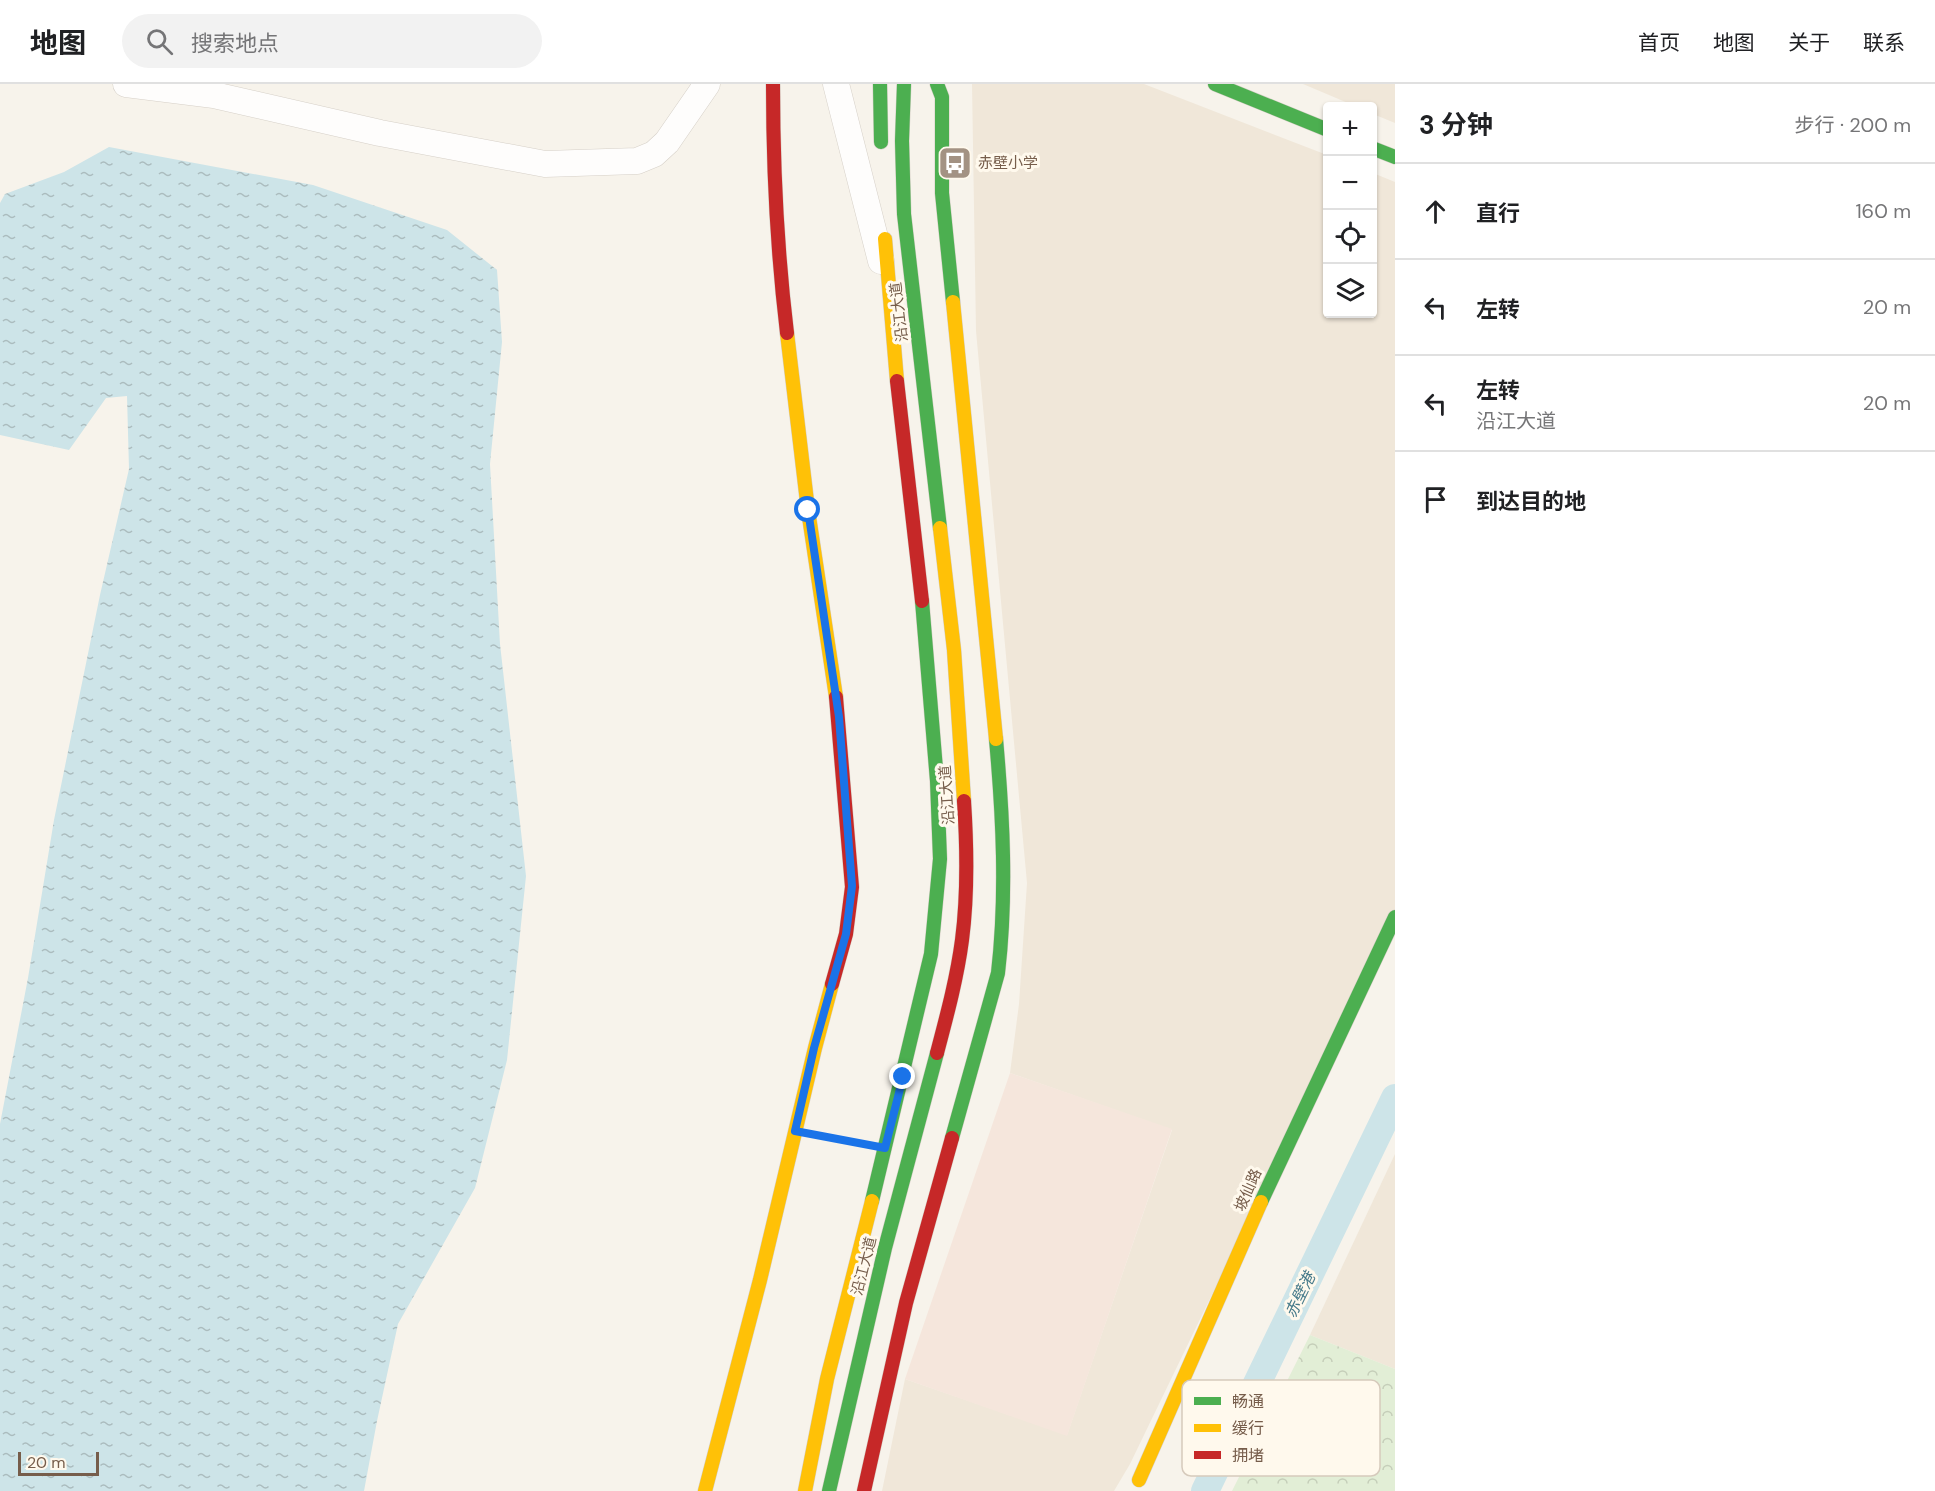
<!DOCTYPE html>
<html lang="zh">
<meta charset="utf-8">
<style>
:root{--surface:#fff;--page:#f2f2f2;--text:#202124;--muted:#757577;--line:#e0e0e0}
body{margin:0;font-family:"DM Sans","Noto Sans SC",sans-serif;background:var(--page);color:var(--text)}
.controls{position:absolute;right:18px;top:18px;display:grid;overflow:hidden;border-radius:6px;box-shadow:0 2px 4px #0004}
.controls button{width:54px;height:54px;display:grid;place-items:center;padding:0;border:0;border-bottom:2px solid var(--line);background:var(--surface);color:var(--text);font:30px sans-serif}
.scale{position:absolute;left:18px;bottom:15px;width:81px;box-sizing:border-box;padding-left:6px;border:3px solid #765d4b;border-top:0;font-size:16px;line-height:21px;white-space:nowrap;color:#765d4b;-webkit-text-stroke:4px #fff9ed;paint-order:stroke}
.stop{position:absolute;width:18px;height:18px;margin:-14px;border:4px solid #1a73e8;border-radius:50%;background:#fff}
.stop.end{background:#1a73e8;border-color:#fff;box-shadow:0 2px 6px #0008}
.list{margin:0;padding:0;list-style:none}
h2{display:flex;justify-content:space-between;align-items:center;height:78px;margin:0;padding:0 24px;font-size:26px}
h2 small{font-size:20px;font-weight:400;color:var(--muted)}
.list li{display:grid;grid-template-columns:39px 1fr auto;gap:18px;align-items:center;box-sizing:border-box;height:96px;padding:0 24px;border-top:2px solid var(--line)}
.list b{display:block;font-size:22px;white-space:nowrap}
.list p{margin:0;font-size:20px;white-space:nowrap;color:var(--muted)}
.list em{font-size:20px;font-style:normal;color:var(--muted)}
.icon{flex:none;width:33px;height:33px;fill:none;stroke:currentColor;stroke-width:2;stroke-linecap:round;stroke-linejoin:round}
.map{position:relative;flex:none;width:1395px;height:1407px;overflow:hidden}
header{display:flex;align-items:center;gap:36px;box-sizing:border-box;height:84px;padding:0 30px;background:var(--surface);border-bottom:2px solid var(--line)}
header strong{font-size:28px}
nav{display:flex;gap:33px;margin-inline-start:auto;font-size:21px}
.search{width:420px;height:54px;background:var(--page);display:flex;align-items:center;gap:15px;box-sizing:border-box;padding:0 21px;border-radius:33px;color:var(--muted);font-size:22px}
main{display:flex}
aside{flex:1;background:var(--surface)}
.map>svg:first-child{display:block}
</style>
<header>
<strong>地图</strong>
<div class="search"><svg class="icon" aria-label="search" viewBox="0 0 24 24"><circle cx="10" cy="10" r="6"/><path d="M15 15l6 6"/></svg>搜索地点</div>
<nav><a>首页</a><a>地图</a><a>关于</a><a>联系</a></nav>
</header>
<main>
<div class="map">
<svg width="1395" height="1407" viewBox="0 0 1395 1407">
<defs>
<pattern id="park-crowns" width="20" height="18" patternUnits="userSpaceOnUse" patternTransform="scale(1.5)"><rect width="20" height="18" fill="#e2eed6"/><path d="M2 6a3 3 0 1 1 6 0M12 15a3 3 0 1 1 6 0" fill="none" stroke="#c5ceb9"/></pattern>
<pattern id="water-ripples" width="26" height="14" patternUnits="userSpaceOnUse" patternTransform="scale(1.5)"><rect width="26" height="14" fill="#cde4e8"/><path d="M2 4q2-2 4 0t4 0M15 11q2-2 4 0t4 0" fill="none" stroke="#abbcbe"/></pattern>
</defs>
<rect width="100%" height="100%" fill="#f7f3eb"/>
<g fill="#f0e7d9">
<polygon points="972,0 1144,0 1327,71 1328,230 1372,230 1373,89 1395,98 1395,832 1130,1380 1114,1407 882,1407 905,1295 1067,1351 1172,1046 1010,989 1019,920 1027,799 976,247"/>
<polygon points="1303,0 1395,0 1395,39 1373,30 1372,22 1355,22"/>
<polygon points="1395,1070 1395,1285 1310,1251"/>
</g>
<polygon fill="#f5e6dc" points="1010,989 1172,1045 1067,1352 905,1295"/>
<polygon fill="url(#park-crowns)" points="1310,1251 1395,1285 1395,1407 1232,1407"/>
<polygon fill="url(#water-ripples)" points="109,63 313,101 447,146 497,186 502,258 490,380 500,560 526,792 507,976 475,1104 398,1240 377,1337 364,1407 0,1407 0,1040 28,894 54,736 100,511 129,385 127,312 106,314 69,366 0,351 0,119 5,110 64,88"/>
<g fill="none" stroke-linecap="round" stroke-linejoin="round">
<polyline stroke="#cde4e8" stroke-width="28" points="1205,1407 1395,1014"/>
<g stroke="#d6d0c8" stroke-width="27">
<g id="street">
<polyline points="126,0 214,11 380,49 545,80 637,77 654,70 667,58 707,0"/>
<polyline points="836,0 881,177"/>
</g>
</g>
<g stroke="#d5cfc6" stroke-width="15">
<g id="fast">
<polyline points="880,0 881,58"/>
<polyline points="904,0 902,57 904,130 940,444"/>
<polyline points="937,0 942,13 942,109 953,218"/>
<polyline points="1215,0 1328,46"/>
<polyline points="1372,64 1395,73"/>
<path d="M952,1054L998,889C1007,811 1003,733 996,655"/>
<polyline points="872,1117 931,870 940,775 937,697 922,517"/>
<polyline points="1261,1118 1395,833"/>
<polyline points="829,1407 885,1164 937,969"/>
</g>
</g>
<g stroke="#d5cfc6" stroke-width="15">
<g id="slow">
<polyline points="885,155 897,297"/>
<polyline points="953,218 996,655"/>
<polyline points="787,249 808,426 836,613"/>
<polyline points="940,444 954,566 964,717"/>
<polyline points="1139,1396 1261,1118"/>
<polyline points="705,1407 760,1196 815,964 832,900"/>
<polyline points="805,1407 827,1295 872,1117"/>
</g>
</g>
<g stroke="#d5cfc6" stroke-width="15">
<g id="jam">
<path d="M773,0C773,83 777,166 787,249"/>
<polyline points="897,297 922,517"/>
<polyline points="832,900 846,850 852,803 836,613"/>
<path d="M937,969C947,931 957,894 962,856C968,810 967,762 964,717"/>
<polyline points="864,1407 906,1219 952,1054"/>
</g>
</g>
<polyline stroke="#d8d1cb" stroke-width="4" stroke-dasharray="1.5 4.5" stroke-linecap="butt" points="823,1052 856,1058"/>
<use href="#street" stroke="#fefdfc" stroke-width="26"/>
<use href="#fast" stroke="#4caf50" stroke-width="14"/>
<use href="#slow" stroke="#ffc107" stroke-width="14"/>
<use href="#jam" stroke="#c62828" stroke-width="14"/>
</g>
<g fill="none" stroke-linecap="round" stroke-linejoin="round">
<polyline stroke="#1a73e8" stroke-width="8" points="808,426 839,633 852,802 846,850 814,964 795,1047 885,1064 903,993"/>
</g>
<defs>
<g id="bus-square" transform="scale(1.725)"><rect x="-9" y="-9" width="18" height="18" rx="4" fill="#a39283" stroke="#fff9ed"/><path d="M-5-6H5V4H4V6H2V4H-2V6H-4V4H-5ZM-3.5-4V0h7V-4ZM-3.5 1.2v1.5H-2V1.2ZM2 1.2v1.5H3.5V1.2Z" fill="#fff"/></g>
</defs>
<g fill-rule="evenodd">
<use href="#bus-square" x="955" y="79"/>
</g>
<g text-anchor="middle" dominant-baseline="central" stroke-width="6" stroke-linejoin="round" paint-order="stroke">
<g font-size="15" fill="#765d4b" stroke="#fff9ed" text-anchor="start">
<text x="978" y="79">赤壁小学</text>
</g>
<g font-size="15" fill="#765d4b" stroke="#fff9ed">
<text transform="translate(899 228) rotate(-97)">沿江大道</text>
<text transform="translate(947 711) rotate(-94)">沿江大道</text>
<text transform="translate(1248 1106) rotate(-66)">坡仙路</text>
<text transform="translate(864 1182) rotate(-76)">沿江大道</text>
</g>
<g font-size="16" font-style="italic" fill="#457989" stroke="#fff9ed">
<text transform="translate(1300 1211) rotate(-64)">赤壁港</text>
</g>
</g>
<rect x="1182" y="1296" width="198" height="96" rx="9" fill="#fff9ed" stroke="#d6cabc" stroke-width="1.5"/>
<rect x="1194" y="1313" width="27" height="8" fill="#4caf50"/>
<rect x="1194" y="1340" width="27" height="8" fill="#ffc107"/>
<rect x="1194" y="1367" width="27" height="8" fill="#c62828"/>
<g font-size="16" fill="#765d4b">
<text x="1232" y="1323">畅通</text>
<text x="1232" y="1350">缓行</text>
<text x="1232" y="1377">拥堵</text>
</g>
</svg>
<div class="controls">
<button>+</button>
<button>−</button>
<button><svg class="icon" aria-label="locate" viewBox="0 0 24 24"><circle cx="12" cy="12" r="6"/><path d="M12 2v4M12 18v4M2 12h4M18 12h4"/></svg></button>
<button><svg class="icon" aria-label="layers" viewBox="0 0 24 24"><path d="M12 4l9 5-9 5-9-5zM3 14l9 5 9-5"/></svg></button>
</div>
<div class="scale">20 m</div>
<div class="stop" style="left:808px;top:426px"></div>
<div class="stop end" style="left:903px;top:993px"></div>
</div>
<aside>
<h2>3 分钟<small>步行 · 200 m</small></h2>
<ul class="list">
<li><svg class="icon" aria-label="ahead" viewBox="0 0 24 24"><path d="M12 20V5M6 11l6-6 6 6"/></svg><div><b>直行</b></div><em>160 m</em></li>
<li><svg class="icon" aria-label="left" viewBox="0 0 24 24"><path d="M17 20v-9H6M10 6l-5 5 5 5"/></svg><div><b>左转</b></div><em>20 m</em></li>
<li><svg class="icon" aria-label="left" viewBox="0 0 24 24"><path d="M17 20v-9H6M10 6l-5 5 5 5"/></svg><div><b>左转</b><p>沿江大道</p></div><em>20 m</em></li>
<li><svg class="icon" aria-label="arrive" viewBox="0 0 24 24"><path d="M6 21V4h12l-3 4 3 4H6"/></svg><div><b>到达目的地</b></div></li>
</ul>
</aside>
</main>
